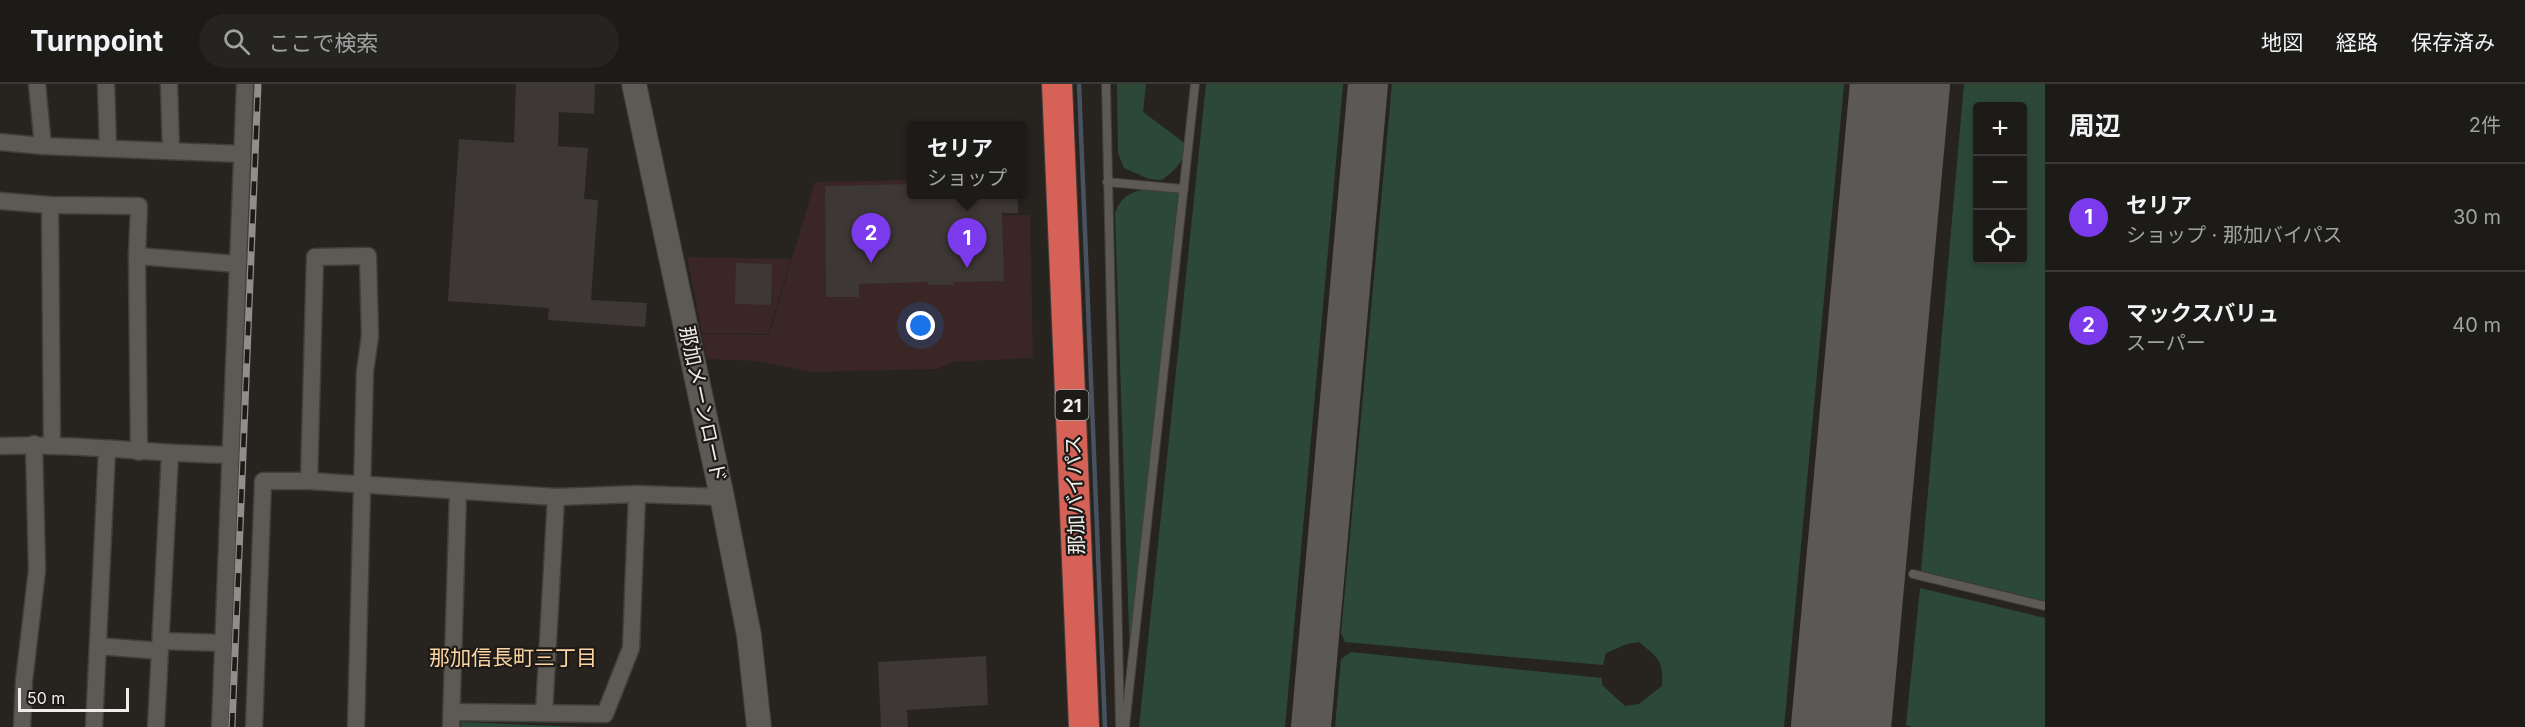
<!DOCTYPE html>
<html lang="ja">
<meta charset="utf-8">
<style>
:root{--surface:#1d1b18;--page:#252421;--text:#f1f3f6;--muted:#a0a1a2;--line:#3b3937;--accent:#7c3aed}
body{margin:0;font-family:Inter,"Noto Sans JP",sans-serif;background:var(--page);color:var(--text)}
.controls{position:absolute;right:18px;top:18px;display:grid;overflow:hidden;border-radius:6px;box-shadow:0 3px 9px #0003}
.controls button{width:54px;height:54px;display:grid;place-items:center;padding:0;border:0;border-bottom:2px solid var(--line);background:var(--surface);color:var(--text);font:30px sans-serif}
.scale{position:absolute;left:18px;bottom:15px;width:111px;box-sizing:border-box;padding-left:6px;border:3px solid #efecea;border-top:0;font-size:16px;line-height:21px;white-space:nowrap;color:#efecea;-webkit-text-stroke:4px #1e1a17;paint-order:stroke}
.you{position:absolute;left:921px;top:242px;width:21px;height:21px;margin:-15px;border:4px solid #fff;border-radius:50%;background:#1a73e8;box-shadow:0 0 0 9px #1a73e833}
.badge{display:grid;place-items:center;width:39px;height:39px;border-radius:50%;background:var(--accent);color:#fff;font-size:20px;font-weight:700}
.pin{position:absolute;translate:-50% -50px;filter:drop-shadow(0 2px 3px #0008)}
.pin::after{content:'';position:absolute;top:32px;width:21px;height:18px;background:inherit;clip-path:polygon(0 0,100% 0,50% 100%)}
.popup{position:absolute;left:907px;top:37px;width:120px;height:78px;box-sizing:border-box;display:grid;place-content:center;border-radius:6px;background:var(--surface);filter:drop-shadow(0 2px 4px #0005);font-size:20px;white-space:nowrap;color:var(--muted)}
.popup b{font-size:22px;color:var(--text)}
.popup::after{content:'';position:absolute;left:50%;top:100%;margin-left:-12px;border:12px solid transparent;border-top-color:var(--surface)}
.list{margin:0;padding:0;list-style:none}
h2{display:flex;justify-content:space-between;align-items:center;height:78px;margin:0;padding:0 24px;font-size:26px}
h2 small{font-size:20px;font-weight:400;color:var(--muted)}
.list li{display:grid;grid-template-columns:39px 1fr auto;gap:18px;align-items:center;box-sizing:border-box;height:108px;padding:0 24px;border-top:2px solid var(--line)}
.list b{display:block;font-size:22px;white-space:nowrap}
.list p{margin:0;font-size:20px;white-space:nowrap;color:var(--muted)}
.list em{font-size:20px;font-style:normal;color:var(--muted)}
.icon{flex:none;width:33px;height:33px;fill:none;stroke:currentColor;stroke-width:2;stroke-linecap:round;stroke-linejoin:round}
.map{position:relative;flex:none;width:2045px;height:643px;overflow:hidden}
header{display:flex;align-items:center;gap:36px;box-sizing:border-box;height:84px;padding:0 30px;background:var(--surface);border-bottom:2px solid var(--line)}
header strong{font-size:28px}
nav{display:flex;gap:33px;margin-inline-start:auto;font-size:21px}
.search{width:420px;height:54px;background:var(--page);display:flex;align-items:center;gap:15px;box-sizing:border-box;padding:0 21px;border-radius:33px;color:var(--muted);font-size:22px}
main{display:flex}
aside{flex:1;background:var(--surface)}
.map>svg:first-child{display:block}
</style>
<header>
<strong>Turnpoint</strong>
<div class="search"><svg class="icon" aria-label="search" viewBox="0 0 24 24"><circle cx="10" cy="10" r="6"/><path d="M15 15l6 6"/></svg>ここで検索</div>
<nav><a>地図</a><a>経路</a><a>保存済み</a></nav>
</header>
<main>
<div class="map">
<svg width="2045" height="643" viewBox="0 0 2045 643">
<rect width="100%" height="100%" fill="#272420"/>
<g fill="#3a2624">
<polygon points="911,96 912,110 958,111 959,132 1030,131 1033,274 951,278 937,285 812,288 758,277 707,275 701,250 769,251 815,98"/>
<polygon points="687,173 791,175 768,250 702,249"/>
</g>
<g fill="#2c4938" fill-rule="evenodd">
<path d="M1117,0H1146L1143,28L1187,61C1184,78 1175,86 1162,96L1149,95L1124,84L1118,69Z"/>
<polygon points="1206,0 1343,0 1285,643 1139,643"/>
<path d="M1392,0H1844L1784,643H1335L1341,575L1351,568L1602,594V601L1625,622L1639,620L1662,602C1664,576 1658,574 1639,558L1627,560L1606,569L1603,581L1345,558L1341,549Z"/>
<path d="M1964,0H2045V517L1921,487ZM1978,22H2022V176H1978Z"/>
<path d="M1149,105L1178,109L1133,576H1130L1115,129C1121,112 1132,107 1149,105Z"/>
<polygon points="1920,504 2045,534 2045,643 1912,643 1906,641"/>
<polygon points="461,638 582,643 461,643"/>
</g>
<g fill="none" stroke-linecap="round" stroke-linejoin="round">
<polyline stroke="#48515f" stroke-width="4.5" points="1079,0 1105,643"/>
<polyline stroke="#5c5855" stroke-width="40" points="1311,643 1368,0"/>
<polyline stroke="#5c5855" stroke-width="100" points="1841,643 1900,0"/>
</g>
<g fill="#3d3735">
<polygon points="516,0 595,0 594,30 559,28 558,62 588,64 584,115 598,116 591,216 647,219 645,243 548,236 549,224 448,217 459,55 514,59"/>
<polygon points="912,100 912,111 1018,111 1018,129 1002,129 1004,197 954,198 954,201 928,201 928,198 859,200 859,213 826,213 825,102"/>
<polygon points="736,179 772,180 771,221 735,220"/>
<polygon points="986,572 988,621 907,626 908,643 881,643 878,578"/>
</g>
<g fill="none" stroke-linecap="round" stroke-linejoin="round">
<g stroke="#413e3b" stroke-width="10">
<g id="lane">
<polyline points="1106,0 1120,643"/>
<polyline points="1107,98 1184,105"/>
<polyline points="1913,490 2045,522"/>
<polyline points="1125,643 1195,0"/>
</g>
</g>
<g stroke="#413e3b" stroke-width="19">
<g id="street">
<polyline points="37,0 43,62"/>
<polyline points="106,0 108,64"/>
<polyline points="169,0 171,67"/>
<polyline points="0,58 43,62 242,70"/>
<polyline points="0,117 50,121 139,122 137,172 139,368"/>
<polyline points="50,121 52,362"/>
<polyline points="137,172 238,180"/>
<path d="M0,362C76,359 153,370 229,371"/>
<polyline points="309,397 315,173 368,172 370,252 365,287 356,643"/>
<polyline points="161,557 223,559"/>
<polyline points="98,562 160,567"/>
<polyline points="452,628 605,630 631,564 637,410"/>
<polyline points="544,629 556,413"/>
<polyline points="22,643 24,597 37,486 34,360"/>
<polyline points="94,643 107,366"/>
<polyline points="156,643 170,370"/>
<polyline points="220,643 245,0"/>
<polyline points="254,643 263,397 309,397 556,413 637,410 722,413"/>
<polyline points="451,643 458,408"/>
</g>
</g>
<g stroke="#413e3b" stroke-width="26">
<polyline id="secondary" points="634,0 722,413 749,551 759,643"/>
</g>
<g stroke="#413e3b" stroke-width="32">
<polyline id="highway" points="1057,0 1084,643"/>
</g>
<use href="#lane" stroke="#5d5955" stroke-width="8"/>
<use href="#street" stroke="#5d5955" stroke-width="16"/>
<use href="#secondary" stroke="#5d5955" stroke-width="24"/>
<use href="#highway" stroke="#d66257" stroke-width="30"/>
<g stroke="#908d8a" stroke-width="7">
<polyline id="rail" points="232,643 258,0"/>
</g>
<use href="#rail" stroke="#1e1a17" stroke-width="4.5" stroke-dasharray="14" stroke-linecap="butt"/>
</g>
<g text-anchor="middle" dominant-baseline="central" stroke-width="4.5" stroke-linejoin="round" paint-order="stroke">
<rect fill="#1e1a17" stroke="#b0adab" stroke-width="1.5" x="1055.5" y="306" width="33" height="30" rx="4.5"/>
<g font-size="18" font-weight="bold" fill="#efecea">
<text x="1072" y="321">21</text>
</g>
<g font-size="20" fill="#efecea" stroke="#1e1a17">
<text transform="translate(703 320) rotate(78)">那加メーンロード</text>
<text transform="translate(1075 411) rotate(-92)">那加バイパス</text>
</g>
<g font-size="21" fill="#fcd5a1" stroke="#1e1a17">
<text x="513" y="573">那加信長町三丁目</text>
</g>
</g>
</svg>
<div class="controls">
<button>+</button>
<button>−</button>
<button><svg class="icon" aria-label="locate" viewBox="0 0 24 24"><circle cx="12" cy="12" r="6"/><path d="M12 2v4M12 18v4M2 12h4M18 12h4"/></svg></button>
</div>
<div class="scale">50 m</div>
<div class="you"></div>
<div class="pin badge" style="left:967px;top:184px">1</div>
<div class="popup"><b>セリア</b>ショップ</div>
<div class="pin badge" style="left:871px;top:179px">2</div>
</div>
<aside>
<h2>周辺<small>2件</small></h2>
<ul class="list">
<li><span class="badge">1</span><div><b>セリア</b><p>ショップ · 那加バイパス</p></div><em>30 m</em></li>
<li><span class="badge">2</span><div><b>マックスバリュ</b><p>スーパー</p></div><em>40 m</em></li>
</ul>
</aside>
</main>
